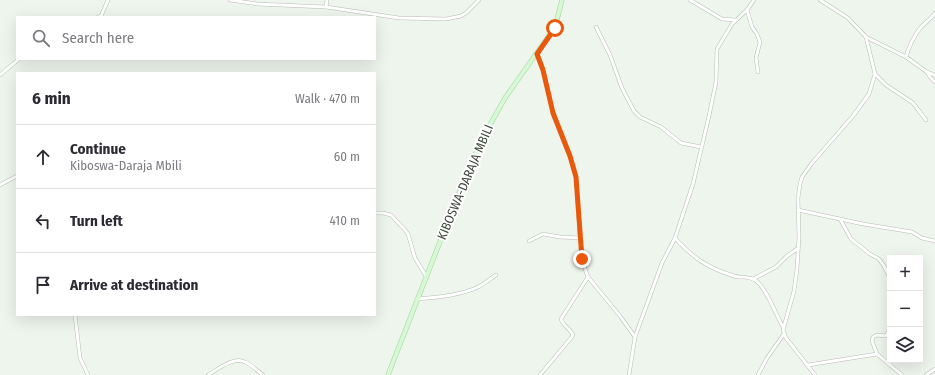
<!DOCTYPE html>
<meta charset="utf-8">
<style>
:root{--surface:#fff;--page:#f2f2f3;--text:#2b2b33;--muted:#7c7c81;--line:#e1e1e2}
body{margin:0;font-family:"Fira Sans Condensed",sans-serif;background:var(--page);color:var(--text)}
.controls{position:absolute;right:12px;bottom:12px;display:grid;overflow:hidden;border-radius:0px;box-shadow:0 4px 16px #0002}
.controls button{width:36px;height:36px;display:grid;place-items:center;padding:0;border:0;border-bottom:1px solid var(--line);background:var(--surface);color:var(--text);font:20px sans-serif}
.stop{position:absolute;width:12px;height:12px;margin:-9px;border:3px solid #ea580c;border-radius:50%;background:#fff}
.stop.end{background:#ea580c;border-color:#fff;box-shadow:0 1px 4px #0008}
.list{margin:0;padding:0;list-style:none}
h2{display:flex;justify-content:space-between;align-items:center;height:52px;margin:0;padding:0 16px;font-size:17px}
h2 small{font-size:13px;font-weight:400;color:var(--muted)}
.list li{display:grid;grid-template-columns:26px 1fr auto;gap:12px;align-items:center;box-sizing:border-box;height:64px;padding:0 16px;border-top:1px solid var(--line)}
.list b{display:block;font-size:15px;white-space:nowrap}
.list p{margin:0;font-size:13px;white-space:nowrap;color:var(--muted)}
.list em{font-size:13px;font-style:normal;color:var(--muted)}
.icon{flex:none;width:22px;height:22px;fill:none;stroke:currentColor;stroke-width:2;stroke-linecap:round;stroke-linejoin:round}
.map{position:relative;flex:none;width:935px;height:375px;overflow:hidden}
.search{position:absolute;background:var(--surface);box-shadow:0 4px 16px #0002;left:16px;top:16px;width:360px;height:44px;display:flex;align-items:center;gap:10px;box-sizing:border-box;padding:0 14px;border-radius:0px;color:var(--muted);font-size:15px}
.panel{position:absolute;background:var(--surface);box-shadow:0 4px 16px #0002;left:16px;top:72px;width:360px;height:244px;border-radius:0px}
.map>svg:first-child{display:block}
</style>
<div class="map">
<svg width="935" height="375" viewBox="0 0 935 375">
<rect width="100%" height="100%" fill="#eef5ed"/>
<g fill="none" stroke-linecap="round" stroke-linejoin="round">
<g stroke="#b2bfb0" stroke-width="4">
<g id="minor">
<polyline points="230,0 257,4 326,7 399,18 446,19 461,16 466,13 479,0"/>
<polyline points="690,0 722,19 735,20"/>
<path d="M754,0L747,10L732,24L717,49L716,82L709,116L693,184L675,238C693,258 708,268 734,276C740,278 749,276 755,280C766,287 776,315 783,327"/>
<polyline points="820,0 848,18 866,37 906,57 927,72 935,75"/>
<polyline points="326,7 327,0"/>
<polyline points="747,10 752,27 757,34 760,42 756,58 758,72"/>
<polyline points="98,17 101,16 108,0"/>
<polyline points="596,27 610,55 622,88 634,111 640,117 661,127 681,143 701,147"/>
<polyline points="537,53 543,70 553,113 570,157 576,177 580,238 585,269 588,277 620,316 635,337"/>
<path d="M906,57C909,46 914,36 921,27C926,22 931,19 935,13"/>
<polyline points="927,72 930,77 935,82"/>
<polyline points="875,74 886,85 913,103 926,120"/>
<polyline points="0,75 19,59"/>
<polyline points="0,185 17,176"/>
<polyline points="798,210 863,224 912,232 922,238 935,241"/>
<polyline points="375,213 383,213 391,215 405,230 408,234 415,258 426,276"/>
<polyline points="840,219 851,239 870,254 879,259 884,266 890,278"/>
<polyline points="529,241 543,234 560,237 580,238"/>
<polyline points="753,279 776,267 787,256 797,249"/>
<path d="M417,299C437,297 459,296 478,287C484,284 490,279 496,275"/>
<polyline points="75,315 80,358 88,375"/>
<polyline points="877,354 872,341 873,337 877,335 886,336 890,328"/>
<polyline points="808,365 877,354 902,375"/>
<path d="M208,375C218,369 234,356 245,362C252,365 257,371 263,375"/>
<path d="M540,375L571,338L573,335C570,328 562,325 561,319L588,277"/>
<polyline points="629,375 635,337 662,263 675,238"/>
<polyline points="758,375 767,358 784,334"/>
<polyline points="815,375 786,338 783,330 794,291 797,269 799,237 798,198 800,184 802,177 812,163 853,116 869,94 875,74 866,37"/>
<polyline points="926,375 935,369"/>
</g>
</g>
<g stroke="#a6d1a4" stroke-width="5">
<polyline id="secondary" points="388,375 461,188 481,141 505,98 555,27 562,0"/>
</g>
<use href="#minor" stroke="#fff" stroke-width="3"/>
<use href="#secondary" stroke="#d4f9d3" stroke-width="4"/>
</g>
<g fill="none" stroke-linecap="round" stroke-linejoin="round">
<polyline stroke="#ea580c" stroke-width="5" points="555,28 537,54 543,70 553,113 570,156 576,177 582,259"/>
</g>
<g text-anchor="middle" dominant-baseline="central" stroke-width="4" stroke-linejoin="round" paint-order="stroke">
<g font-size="13" fill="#3d493b" stroke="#fff">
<text transform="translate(465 182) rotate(-67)">KIBOSWA-DARAJA MBILI</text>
</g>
</g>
</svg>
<div class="controls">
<button>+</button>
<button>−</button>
<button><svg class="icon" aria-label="layers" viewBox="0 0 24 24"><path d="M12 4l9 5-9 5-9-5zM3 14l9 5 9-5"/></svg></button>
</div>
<div class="stop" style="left:555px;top:28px"></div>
<div class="stop end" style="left:582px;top:259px"></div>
<div class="search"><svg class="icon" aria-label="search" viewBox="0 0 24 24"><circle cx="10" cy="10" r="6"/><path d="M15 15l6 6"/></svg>Search here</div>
<section class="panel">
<h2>6 min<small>Walk · 470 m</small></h2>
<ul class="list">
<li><svg class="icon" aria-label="ahead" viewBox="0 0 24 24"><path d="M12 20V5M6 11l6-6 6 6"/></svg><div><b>Continue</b><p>Kiboswa-Daraja Mbili</p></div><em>60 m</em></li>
<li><svg class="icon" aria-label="left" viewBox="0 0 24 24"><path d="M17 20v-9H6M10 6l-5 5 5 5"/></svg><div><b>Turn left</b></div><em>410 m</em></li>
<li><svg class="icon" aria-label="arrive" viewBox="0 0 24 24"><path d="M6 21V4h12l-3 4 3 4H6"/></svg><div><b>Arrive at destination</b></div></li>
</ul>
</section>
</div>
